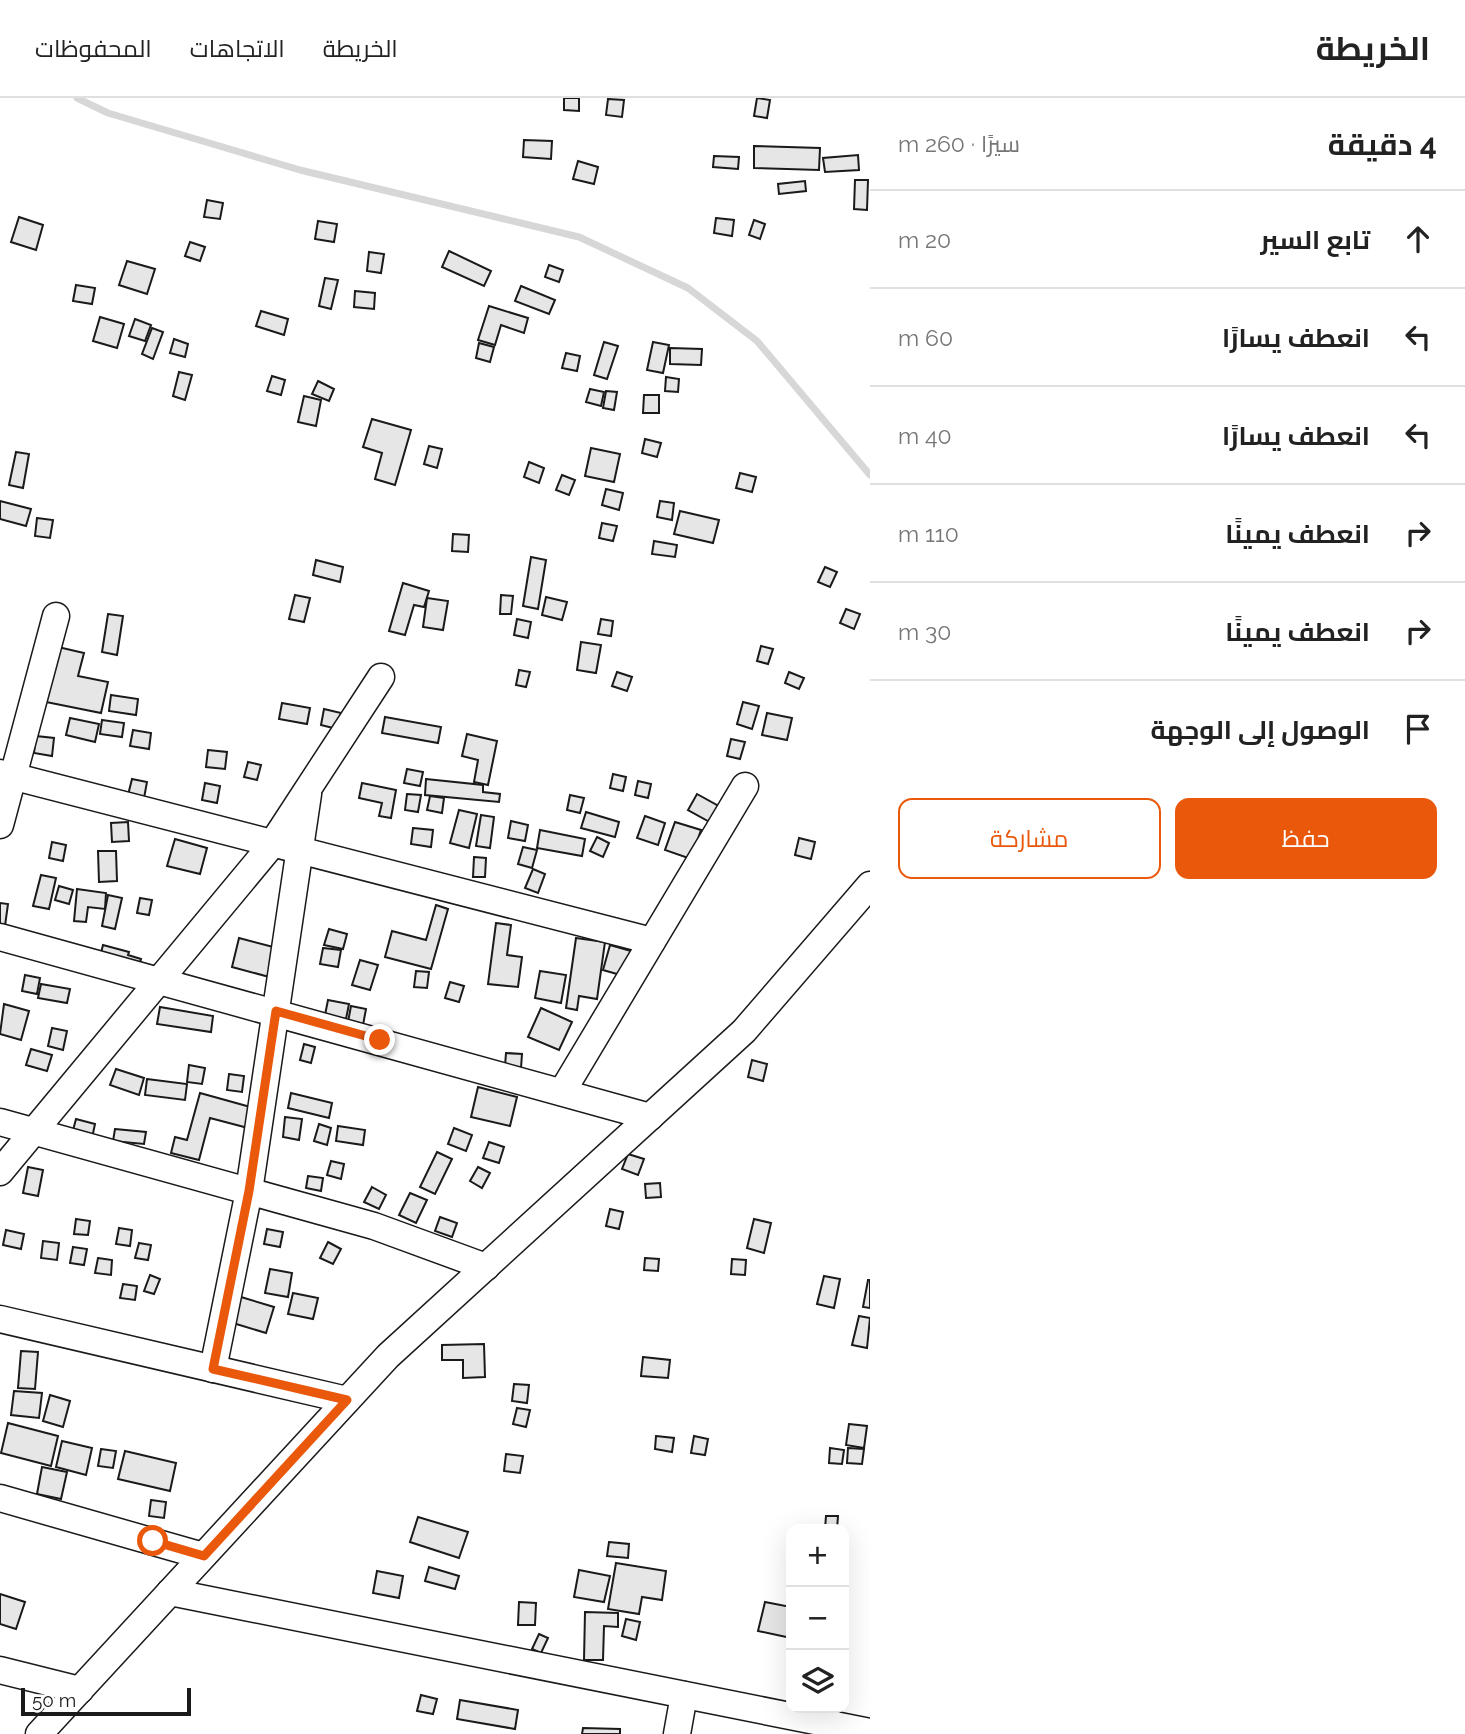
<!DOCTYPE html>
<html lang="ar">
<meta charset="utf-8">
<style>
:root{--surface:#fff;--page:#f2f2f2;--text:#222;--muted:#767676;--line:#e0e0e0;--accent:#ea580c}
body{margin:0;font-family:Raleway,Cairo,sans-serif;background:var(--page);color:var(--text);direction:rtl}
.controls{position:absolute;right:21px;bottom:21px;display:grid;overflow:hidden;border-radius:14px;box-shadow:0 7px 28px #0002}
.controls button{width:63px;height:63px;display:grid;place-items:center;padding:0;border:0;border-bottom:2px solid var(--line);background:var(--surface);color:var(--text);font:35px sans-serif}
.scale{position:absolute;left:21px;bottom:18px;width:170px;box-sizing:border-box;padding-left:7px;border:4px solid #1a1a1a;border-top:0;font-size:19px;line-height:24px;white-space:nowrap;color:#1a1a1a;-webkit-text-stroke:5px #fff;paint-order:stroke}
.stop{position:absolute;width:21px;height:21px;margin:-16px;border:5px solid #ea580c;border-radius:50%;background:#fff}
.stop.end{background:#ea580c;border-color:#fff;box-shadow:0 2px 7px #0008}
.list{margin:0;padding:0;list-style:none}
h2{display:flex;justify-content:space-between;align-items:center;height:91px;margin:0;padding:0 28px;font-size:30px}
h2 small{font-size:23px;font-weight:400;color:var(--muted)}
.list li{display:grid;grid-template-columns:46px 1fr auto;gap:21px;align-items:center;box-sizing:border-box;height:98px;padding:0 28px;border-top:2px solid var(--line)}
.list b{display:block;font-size:26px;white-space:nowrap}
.list em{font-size:23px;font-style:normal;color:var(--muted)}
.actions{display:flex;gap:14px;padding:21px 28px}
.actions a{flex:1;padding:16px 0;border:2px solid var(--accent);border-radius:14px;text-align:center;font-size:24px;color:var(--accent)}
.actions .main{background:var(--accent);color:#fff}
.icon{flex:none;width:38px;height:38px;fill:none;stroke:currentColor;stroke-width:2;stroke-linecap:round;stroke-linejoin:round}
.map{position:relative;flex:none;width:870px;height:1636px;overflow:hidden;direction:ltr}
header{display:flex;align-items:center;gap:42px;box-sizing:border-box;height:98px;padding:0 35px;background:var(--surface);border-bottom:2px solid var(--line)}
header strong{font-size:33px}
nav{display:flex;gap:38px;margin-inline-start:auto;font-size:24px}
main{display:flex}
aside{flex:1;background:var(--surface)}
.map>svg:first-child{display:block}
</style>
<header>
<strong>الخريطة</strong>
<nav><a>الخريطة</a><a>الاتجاهات</a><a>المحفوظات</a></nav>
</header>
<main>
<aside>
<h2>4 دقيقة<small>سيرًا · 260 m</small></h2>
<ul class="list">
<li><svg class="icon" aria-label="ahead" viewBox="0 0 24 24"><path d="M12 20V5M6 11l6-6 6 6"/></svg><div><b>تابع السير</b></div><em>20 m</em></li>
<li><svg class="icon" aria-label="left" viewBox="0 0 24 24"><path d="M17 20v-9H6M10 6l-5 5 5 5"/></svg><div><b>انعطف يسارًا</b></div><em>60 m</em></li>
<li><svg class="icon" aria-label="left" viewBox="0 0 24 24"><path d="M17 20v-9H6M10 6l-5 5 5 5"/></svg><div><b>انعطف يسارًا</b></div><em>40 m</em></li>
<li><svg class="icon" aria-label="right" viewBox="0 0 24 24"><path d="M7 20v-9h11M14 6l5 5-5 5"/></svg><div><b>انعطف يمينًا</b></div><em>110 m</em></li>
<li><svg class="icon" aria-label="right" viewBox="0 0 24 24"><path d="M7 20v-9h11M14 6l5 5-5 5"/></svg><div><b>انعطف يمينًا</b></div><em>30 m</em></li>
<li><svg class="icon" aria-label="arrive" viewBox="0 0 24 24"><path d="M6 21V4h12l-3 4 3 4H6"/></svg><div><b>الوصول إلى الوجهة</b></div></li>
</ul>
<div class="actions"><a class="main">حفظ</a><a>مشاركة</a></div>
</aside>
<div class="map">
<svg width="870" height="1636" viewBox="0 0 870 1636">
<rect width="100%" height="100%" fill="#fff"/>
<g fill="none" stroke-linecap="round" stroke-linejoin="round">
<polyline stroke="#d7d7d7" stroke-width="7" points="77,0 108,15 300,72 579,139 688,190 757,243 870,377"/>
</g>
<g fill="#e6e6e6" stroke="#1a1a1a" stroke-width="2">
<polygon points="564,0 579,0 579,13 564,12"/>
<polygon points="757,0 770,2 767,20 754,18"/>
<polygon points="608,1 624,2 622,19 606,17"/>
<polygon points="524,42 552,43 551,61 523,59"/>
<polygon points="754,48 820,50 819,72 754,70"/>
<polygon points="858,57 859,72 825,74 823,60"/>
<polygon points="714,58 739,59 738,71 713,69"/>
<polygon points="578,63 598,69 594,86 573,81"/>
<polygon points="855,82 868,82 867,112 854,111"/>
<polygon points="805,83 806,93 779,96 778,86"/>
<polygon points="207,102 223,105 220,121 204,119"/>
<polygon points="19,119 43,127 36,152 11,144"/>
<polygon points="716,120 734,122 732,138 714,135"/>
<polygon points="754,122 765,126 760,141 749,137"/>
<polygon points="318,123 337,126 334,144 315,141"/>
<polygon points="190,144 205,149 200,163 185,158"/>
<polygon points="449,153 491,173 484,188 442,169"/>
<polygon points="369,154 384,156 381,175 367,173"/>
<polygon points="127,163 155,171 147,196 119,187"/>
<polygon points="549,167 563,172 559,184 545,179"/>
<polygon points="325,180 338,182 331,211 319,208"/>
<polygon points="76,187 95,190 92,206 73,203"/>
<polygon points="521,188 555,202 549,216 515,203"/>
<polygon points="355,193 375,195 374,211 354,209"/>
<polygon points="489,208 528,220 524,235 501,227 495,247 478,242"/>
<polygon points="261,213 288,221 284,237 256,228"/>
<polygon points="100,219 124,226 117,250 93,243"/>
<polygon points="135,221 151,227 145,243 129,238"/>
<polygon points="152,230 163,234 153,261 142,256"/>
<polygon points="174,241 188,246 185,259 170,255"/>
<polygon points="604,244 618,248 607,281 594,277"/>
<polygon points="653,244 669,247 663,275 647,272"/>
<polygon points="479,245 494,249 490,264 476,260"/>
<polygon points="670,250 702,251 701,267 670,266"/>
<polygon points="566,255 580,258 577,273 562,270"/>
<polygon points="179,274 192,277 185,302 173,298"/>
<polygon points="272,278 285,282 281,297 267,293"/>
<polygon points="666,279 679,281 678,294 665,293"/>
<polygon points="318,283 334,291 329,303 312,296"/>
<polygon points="590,291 604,294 601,308 586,304"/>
<polygon points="606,293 617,294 614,312 603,310"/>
<polygon points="644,297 659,297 659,315 643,315"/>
<polygon points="304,298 321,302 316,328 298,324"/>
<polygon points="372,321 411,332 395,387 375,381 382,355 363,349"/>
<polygon points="645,341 661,345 657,359 642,355"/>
<polygon points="429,348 442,351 437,370 424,366"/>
<polygon points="591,350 620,356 614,384 585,378"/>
<polygon points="16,354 29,356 23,390 9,387"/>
<polygon points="529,364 544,370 539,385 524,379"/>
<polygon points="740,375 756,379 752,394 736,390"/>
<polygon points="562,377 575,382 569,397 556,392"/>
<polygon points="606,391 623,395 619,412 602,407"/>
<polygon points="0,403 31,411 26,428 0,421"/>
<polygon points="660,403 674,405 672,422 657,419"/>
<polygon points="680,413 719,422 713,445 674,436"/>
<polygon points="37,420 53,422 50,440 35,438"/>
<polygon points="602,425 617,428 613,443 599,440"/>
<polygon points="453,436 469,437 468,454 452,453"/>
<polygon points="654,443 677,447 675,459 652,456"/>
<polygon points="531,459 546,462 538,511 523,508"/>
<polygon points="316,462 343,469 340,484 313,477"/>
<polygon points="825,469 837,474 830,489 818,484"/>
<polygon points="403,485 429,493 424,509 414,507 405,537 389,533"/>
<polygon points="295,497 310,500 304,524 289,521"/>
<polygon points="501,497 513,498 511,516 500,516"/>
<polygon points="546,499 567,504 562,522 542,517"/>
<polygon points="427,500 448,503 443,532 423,529"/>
<polygon points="846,511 860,516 854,531 840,525"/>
<polygon points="108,516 123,518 117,557 102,554"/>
<polygon points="517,521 531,524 528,540 514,537"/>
<polygon points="601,521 613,523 611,538 598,536"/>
<polygon points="581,544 601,547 596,575 577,572"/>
<polygon points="761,548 773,551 768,566 757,563"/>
<polygon points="58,549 84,555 78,578 108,584 101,615 46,604"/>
<polygon points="519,572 530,574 526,589 516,587"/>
<polygon points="617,574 632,579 627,593 612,588"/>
<polygon points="789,574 804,580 799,591 785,585"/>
<polygon points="111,597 138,601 136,617 109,613"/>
<polygon points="743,604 759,608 752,631 737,626"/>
<polygon points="282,605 310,610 307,626 279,621"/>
<polygon points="324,611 341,615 337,631 321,627"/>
<polygon points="767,615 792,620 787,642 762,637"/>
<polygon points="385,619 441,629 438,645 382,635"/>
<polygon points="70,620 99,626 95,644 66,637"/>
<polygon points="102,622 124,625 122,639 100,636"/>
<polygon points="133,632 151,635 149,651 130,648"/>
<polygon points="467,636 497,643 488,687 474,684 478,662 462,658"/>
<polygon points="36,638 54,640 52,658 34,655"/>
<polygon points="731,641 745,644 740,661 727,658"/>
<polygon points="208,652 227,654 225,671 206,669"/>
<polygon points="248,664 261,667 257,682 244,679"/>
<polygon points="407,671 423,674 420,688 404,685"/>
<polygon points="613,676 626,679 623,693 610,690"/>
<polygon points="132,681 147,684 144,700 128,697"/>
<polygon points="426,681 483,687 483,694 500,696 499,704 425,697"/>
<polygon points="638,683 651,686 648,700 635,697"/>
<polygon points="205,685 220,688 217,705 202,702"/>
<polygon points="362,685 396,692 391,720 379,718 382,705 359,700"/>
<polygon points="407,696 421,697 418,714 405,712"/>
<polygon points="697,696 724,711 715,727 688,712"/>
<polygon points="570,697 584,700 580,715 567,712"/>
<polygon points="430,698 444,700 442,715 427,712"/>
<polygon points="459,712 477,716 469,750 450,745"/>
<polygon points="586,714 619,724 615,739 581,730"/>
<polygon points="481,717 494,719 490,750 476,748"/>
<polygon points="645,718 665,725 658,747 637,740"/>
<polygon points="511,723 528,727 525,743 508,740"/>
<polygon points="128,724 129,743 112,744 111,725"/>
<polygon points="675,724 701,732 691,761 665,752"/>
<polygon points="413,730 433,732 431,749 411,746"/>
<polygon points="540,732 585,741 582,758 537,750"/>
<polygon points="597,739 609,745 603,759 590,753"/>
<polygon points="799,740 815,744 811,761 795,757"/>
<polygon points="175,741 207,750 200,776 167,768"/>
<polygon points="52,744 66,747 63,763 49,760"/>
<polygon points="523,749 537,752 532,770 518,766"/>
<polygon points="98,753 116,753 117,783 99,784"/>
<polygon points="474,759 486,760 485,779 473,779"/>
<polygon points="533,771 545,776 538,795 525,790"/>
<polygon points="41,777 56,780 49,811 33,808"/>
<polygon points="59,788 73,792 69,806 55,802"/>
<polygon points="77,791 106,795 105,811 88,809 86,824 74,823"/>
<polygon points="108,797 122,800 115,831 102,828"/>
<polygon points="140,800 152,802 149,817 137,815"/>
<polygon points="0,805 8,806 4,835 0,835"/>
<polygon points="436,807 448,811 431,871 385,859 392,833 426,842"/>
<polygon points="496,825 511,827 507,857 522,859 518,889 488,886"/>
<polygon points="329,831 347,836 343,851 324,847"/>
<polygon points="239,840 281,851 273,880 232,869"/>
<polygon points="576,840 605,844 597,901 579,898 577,912 566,910"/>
<polygon points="103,847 129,854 128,857 141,861 138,873 99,863"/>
<polygon points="610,847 631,853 624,878 603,872"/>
<polygon points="323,850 341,852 338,869 320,866"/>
<polygon points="360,862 378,867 370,892 352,887"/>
<polygon points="416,873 429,874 427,890 414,889"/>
<polygon points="540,873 566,877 561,905 535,900"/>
<polygon points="25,877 40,880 37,896 22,893"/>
<polygon points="450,884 464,888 459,904 445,900"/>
<polygon points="41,886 70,891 67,905 38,900"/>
<polygon points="328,902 349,906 346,921 325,917"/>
<polygon points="4,906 29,913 21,942 0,936"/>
<polygon points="351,908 366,911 363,927 348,924"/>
<polygon points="160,909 213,918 211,934 157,926"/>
<polygon points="541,910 572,924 559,952 528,939"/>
<polygon points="52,930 67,933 63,952 48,948"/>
<polygon points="304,946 315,949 311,965 300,962"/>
<polygon points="31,951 52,957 47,973 26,967"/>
<polygon points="506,955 522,956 521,970 505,968"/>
<polygon points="752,962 767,966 763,983 748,979"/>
<polygon points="189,967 205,970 202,986 187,984"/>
<polygon points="116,971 144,980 139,997 110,987"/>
<polygon points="229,976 244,978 242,994 227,992"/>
<polygon points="147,981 187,986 185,1002 145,997"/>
<polygon points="478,989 517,999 510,1028 471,1019"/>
<polygon points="200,995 254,1010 248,1030 210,1020 199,1062 171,1055 175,1039 187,1042"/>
<polygon points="291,995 332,1005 329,1020 288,1010"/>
<polygon points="285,1019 302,1021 299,1042 283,1039"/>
<polygon points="76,1021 95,1026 92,1040 72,1036"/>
<polygon points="319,1026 331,1030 327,1047 314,1043"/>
<polygon points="338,1028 365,1032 363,1047 336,1043"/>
<polygon points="454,1030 472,1037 466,1053 448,1046"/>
<polygon points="115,1031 146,1034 144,1046 113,1043"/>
<polygon points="489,1044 504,1049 499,1065 483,1060"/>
<polygon points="437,1054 452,1061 435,1096 420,1089"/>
<polygon points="628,1056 644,1061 638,1077 622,1071"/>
<polygon points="331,1063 344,1066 341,1081 327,1077"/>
<polygon points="28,1069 43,1072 38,1098 23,1095"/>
<polygon points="478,1069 490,1075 482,1090 470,1083"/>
<polygon points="308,1078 323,1080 321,1093 306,1090"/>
<polygon points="660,1085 661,1099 646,1100 645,1086"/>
<polygon points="372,1089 386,1097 379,1111 364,1104"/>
<polygon points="410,1095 427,1102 416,1125 399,1117"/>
<polygon points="610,1111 623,1114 619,1131 606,1128"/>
<polygon points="440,1119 457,1125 452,1139 435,1133"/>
<polygon points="76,1121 90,1123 88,1137 74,1136"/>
<polygon points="754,1121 771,1125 764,1155 747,1150"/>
<polygon points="119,1130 132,1132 130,1148 116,1146"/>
<polygon points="267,1131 283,1134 280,1149 264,1146"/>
<polygon points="6,1132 24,1136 21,1151 3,1147"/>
<polygon points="43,1143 59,1145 57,1162 41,1160"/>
<polygon points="328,1144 341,1151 333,1166 320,1160"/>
<polygon points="139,1145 151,1147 148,1162 135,1160"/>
<polygon points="73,1149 87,1151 84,1167 70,1165"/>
<polygon points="98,1160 112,1162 111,1177 95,1175"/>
<polygon points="645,1160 659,1161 658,1173 644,1172"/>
<polygon points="732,1161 746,1162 745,1177 731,1176"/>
<polygon points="270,1171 292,1175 288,1199 265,1195"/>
<polygon points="150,1177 160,1181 154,1196 144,1193"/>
<polygon points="824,1178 840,1181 834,1210 817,1206"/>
<polygon points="868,1182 870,1182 870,1210 863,1209"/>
<polygon points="123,1186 137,1188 135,1202 120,1200"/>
<polygon points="293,1195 318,1200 313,1221 288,1216"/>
<polygon points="241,1199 274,1209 266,1235 233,1225"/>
<polygon points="859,1218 870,1220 867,1250 852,1247"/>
<polygon points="484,1246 485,1279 463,1280 463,1262 442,1262 442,1247"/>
<polygon points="21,1253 38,1254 35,1291 18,1290"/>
<polygon points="643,1259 670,1262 668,1280 641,1278"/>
<polygon points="514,1286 529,1287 527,1305 512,1303"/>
<polygon points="14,1293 42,1295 39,1320 11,1317"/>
<polygon points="50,1297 70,1303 63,1329 43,1323"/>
<polygon points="517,1310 530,1312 526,1329 513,1326"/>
<polygon points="8,1325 58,1338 51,1368 1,1355"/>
<polygon points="849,1326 867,1328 864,1350 846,1347"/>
<polygon points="656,1338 674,1340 672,1354 655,1351"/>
<polygon points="694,1338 708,1341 705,1357 691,1355"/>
<polygon points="62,1343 92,1350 86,1377 56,1369"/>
<polygon points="830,1350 844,1352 842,1366 829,1365"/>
<polygon points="848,1350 864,1351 862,1366 847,1365"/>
<polygon points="101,1351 116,1353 113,1370 98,1368"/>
<polygon points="125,1353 176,1365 170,1393 118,1381"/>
<polygon points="506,1356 523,1358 520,1375 504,1373"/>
<polygon points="42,1369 67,1374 61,1401 37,1396"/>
<polygon points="151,1402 166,1404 164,1420 149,1418"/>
<polygon points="826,1418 838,1418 837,1431 825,1431"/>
<polygon points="418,1419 468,1434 459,1460 410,1444"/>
<polygon points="609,1444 629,1446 628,1460 607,1458"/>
<polygon points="616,1465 666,1473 662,1502 642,1499 639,1516 608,1511"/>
<polygon points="429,1469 459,1478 455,1491 425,1483"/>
<polygon points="579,1472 610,1478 604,1504 574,1499"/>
<polygon points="377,1473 403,1478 399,1500 373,1495"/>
<polygon points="0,1496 25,1504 16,1531 0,1526"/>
<polygon points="519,1504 536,1505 535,1527 518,1527"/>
<polygon points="765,1504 791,1509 791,1540 758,1533"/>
<polygon points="585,1514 618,1515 618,1529 604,1528 603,1562 584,1562"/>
<polygon points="626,1521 640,1524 636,1542 622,1538"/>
<polygon points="539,1536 548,1540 541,1555 532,1551"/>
<polygon points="421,1597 437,1601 433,1616 417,1613"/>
<polygon points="460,1602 518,1612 515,1631 457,1621"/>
<polygon points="583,1630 620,1631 620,1636 582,1636"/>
</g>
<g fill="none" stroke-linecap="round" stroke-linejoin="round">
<g stroke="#1a1a1a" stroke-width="29">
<g id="minor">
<polyline points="0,675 652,843"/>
<polyline points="0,727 56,518"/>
<polyline points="0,839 650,1019"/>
<polyline points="562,994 745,688"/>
<polyline points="0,1024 374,1128 486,1169"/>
<polyline points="0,1074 270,749 381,579"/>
<polyline points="0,1221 347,1302"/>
<polyline points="213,1271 249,1093 308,696"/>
<polyline points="0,1400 203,1458"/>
<polyline points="170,1494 870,1634"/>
<polyline points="0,1572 80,1592"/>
<polyline points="39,1636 388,1258 744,933 870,787"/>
<polyline points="677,1636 684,1597"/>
</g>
</g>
<use href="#minor" stroke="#fff" stroke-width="26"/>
</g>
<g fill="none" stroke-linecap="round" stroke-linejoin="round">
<polyline stroke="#ea580c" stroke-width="9" points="153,1443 204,1458 347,1302 213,1271 249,1093 276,913 380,942"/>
</g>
</svg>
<div class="controls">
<button>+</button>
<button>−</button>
<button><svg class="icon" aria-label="layers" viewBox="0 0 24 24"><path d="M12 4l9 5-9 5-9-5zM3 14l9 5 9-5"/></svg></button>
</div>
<div class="scale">50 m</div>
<div class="stop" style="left:153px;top:1443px"></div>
<div class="stop end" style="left:380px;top:942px"></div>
</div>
</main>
